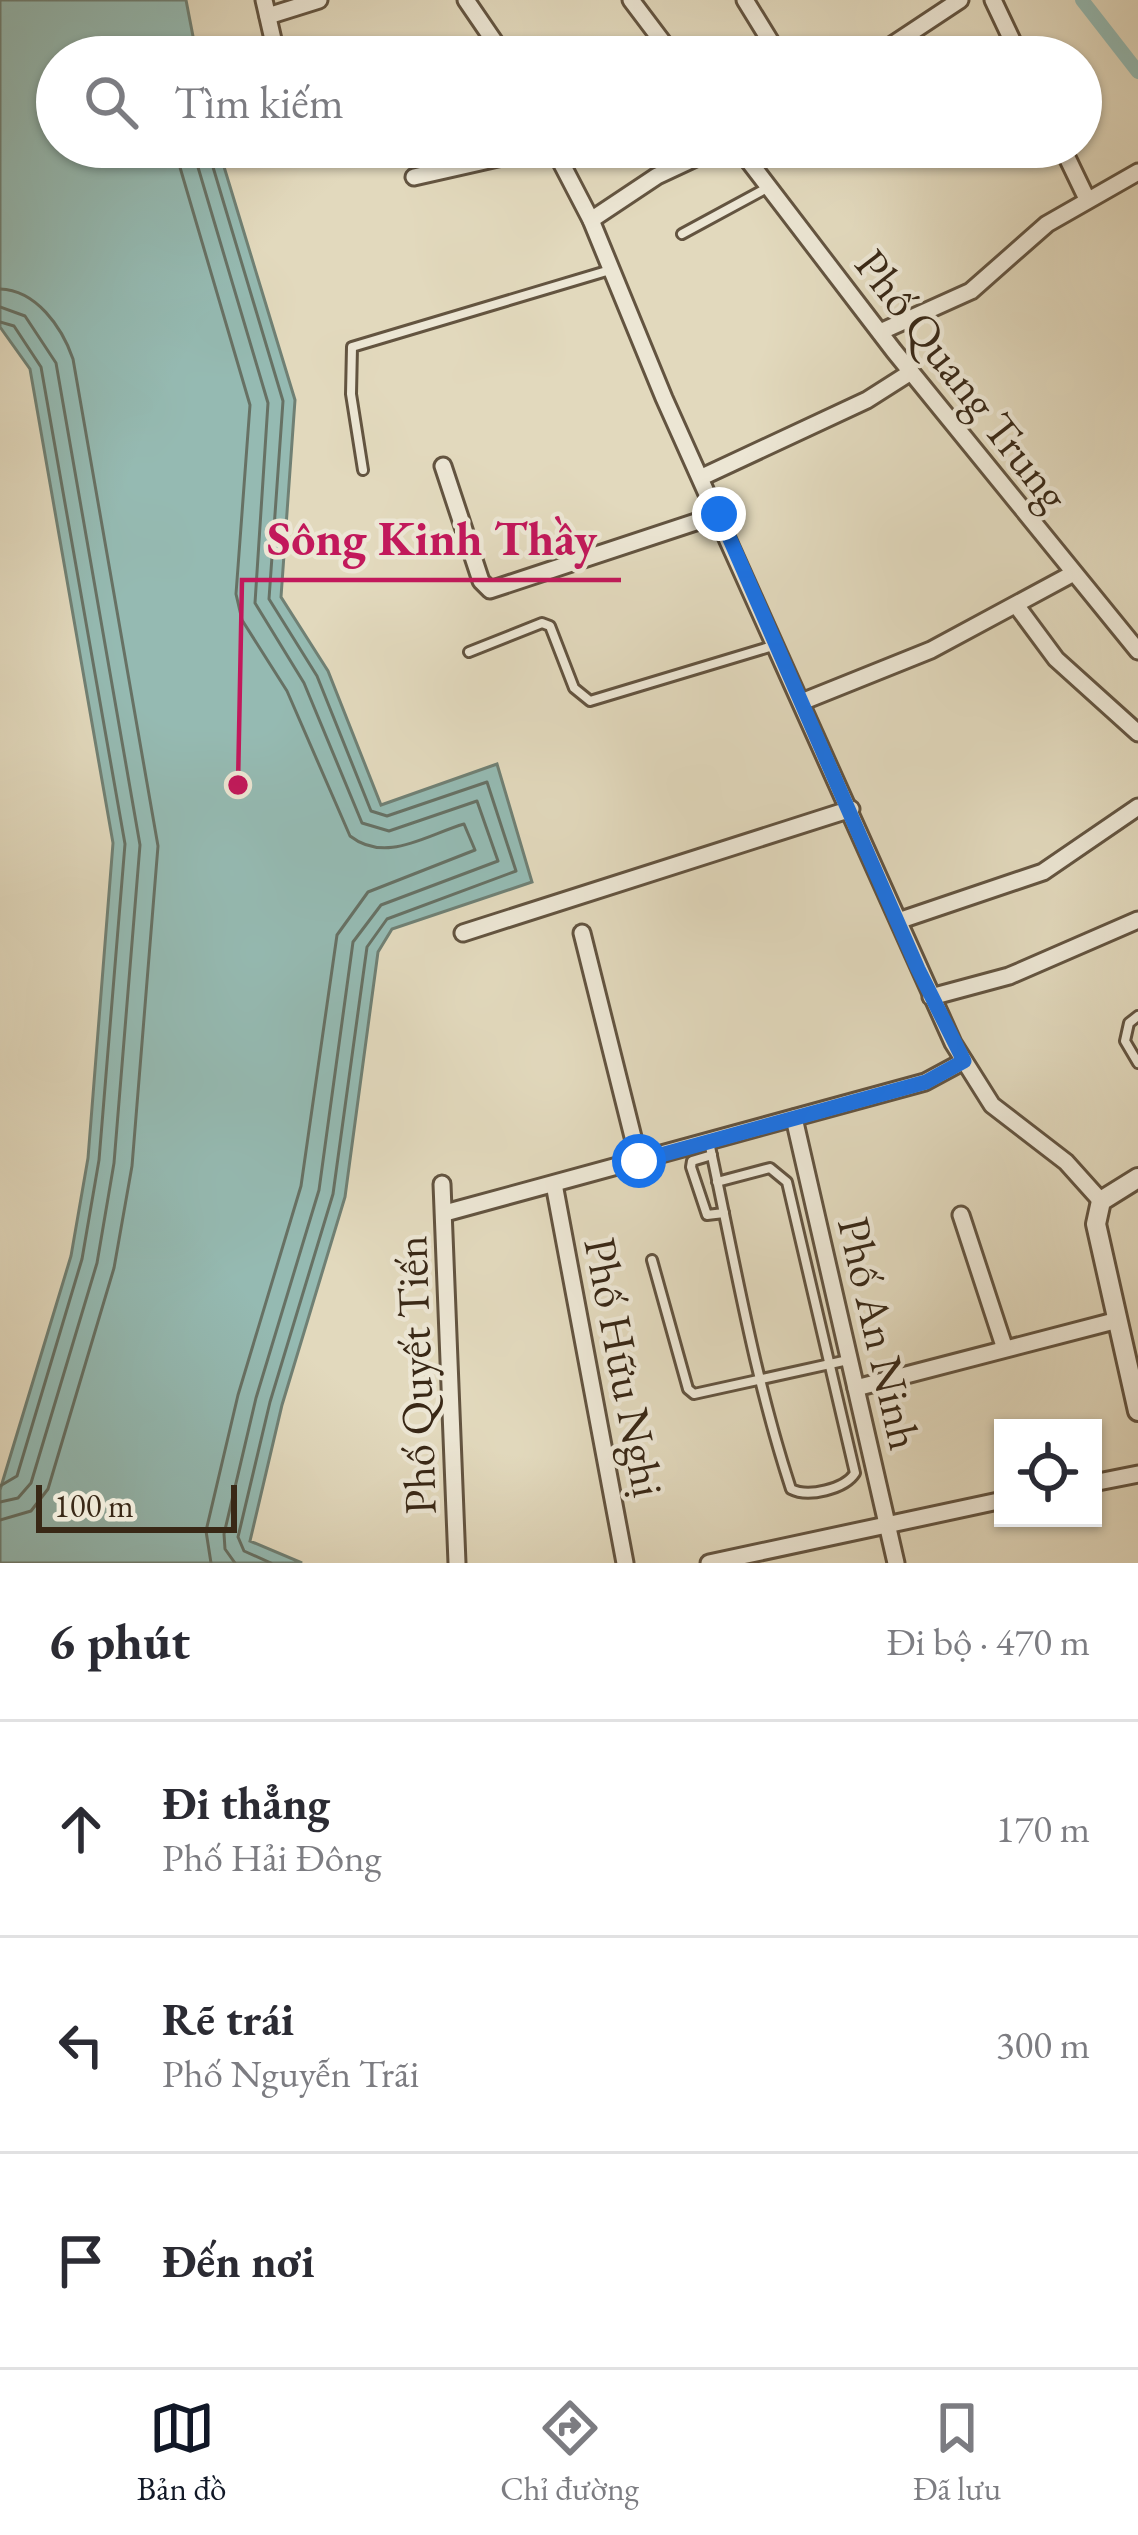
<!DOCTYPE html>
<html lang="vi">
<meta charset="utf-8">
<style>
:root{--surface:#fff;--page:#f7f7f7;--text:#2b2b33;--muted:#7c7c81;--line:#e1e1e2;--accent:#111827}
body{margin:0;font-family:"EB Garamond",serif;background:var(--page);color:var(--text)}
.controls{position:absolute;right:36px;bottom:36px;display:grid;overflow:hidden;border-radius:0px;box-shadow:0 3px 9px #0004}
.controls button{width:108px;height:108px;display:grid;place-items:center;padding:0;border:0;border-bottom:3px solid var(--line);background:var(--surface);color:var(--text);font:60px sans-serif}
.scale{position:absolute;left:36px;bottom:30px;width:201px;box-sizing:border-box;padding-left:12px;border:6px solid #392816;border-top:0;font-size:33px;line-height:42px;white-space:nowrap;color:#392816;-webkit-text-stroke:9px #ece6d4;paint-order:stroke}
.stop{position:absolute;width:36px;height:36px;margin:-27px;border:9px solid #1a73e8;border-radius:50%;background:#fff}
.stop.end{background:#1a73e8;border-color:#fff;box-shadow:0 3px 12px #0008}
.list{margin:0;padding:0;list-style:none}
h2{display:flex;justify-content:space-between;align-items:center;height:156px;margin:0;padding:0 48px;font-size:51px}
h2 small{font-size:39px;font-weight:400;color:var(--muted)}
.list li{display:grid;grid-template-columns:78px 1fr auto;gap:36px;align-items:center;box-sizing:border-box;height:216px;padding:0 48px;border-top:3px solid var(--line)}
.list b{display:block;font-size:45px;white-space:nowrap}
.list p{margin:0;font-size:39px;white-space:nowrap;color:var(--muted)}
.list em{font-size:39px;font-style:normal;color:var(--muted)}
.icon{flex:none;width:66px;height:66px;fill:none;stroke:currentColor;stroke-width:2;stroke-linecap:round;stroke-linejoin:round}
.map{position:relative;flex:none;width:1138px;height:1563px;overflow:hidden}
.search{position:absolute;background:var(--surface);box-shadow:0 3px 9px #0004;left:36px;right:36px;top:36px;height:132px;display:flex;align-items:center;gap:30px;box-sizing:border-box;padding:0 42px;border-radius:66px;color:var(--muted);font-size:45px}
.sheet{height:804px;background:var(--surface)}
nav{display:flex;justify-content:space-around;align-items:center;box-sizing:border-box;height:168px;border-top:3px solid var(--line);background:var(--surface);font-size:33px;color:var(--muted)}
nav a{display:grid;justify-items:center;gap:6px}
nav .on{color:var(--accent)}
.map>svg:first-child{display:block}
</style>
<div class="map">
<svg width="1138" height="1563" viewBox="0 0 1138 1563">
<rect width="100%" height="100%" fill="#e2d9bd"/>
<filter id="stains"><feTurbulence type="fractalNoise" baseFrequency=".00167" numOctaves="4"/><feColorMatrix values="0 0 0 0 .2 0 0 0 0 .09 0 0 0 0 .02 0 0 0 .5 -.17"/></filter>
<radialGradient id="worn" r=".72"><stop offset=".6" stop-color="#630" stop-opacity="0"/><stop offset="1" stop-color="#630" stop-opacity=".3"/></radialGradient>
<polygon fill="#95bab2" stroke="#708074" stroke-width="3" points="0,0 186,0 197,57 57,57 57,147 218,147 295,400 281,597 328,671 381,805 497,764 532,882 392,929 378,952 345,1197 282,1405 250,1541 302,1563 0,1563 0,1490 71,1256 88,1158 113,843 30,369 0,327"/>
<g fill="none" stroke-linecap="round" stroke-linejoin="round">
<g stroke="#677164" stroke-width="3">
<path d="M174,147L250,405L236,594L242,620L287,691L350,836C386,864 426,835 464,824L475,850L368,892L337,935L301,1186L238,1395L206,1531L211,1563"/>
<polyline points="192,147 268,403 255,603 304,683 362,823 389,831 477,801 498,861 381,905 353,942 319,1190 256,1398 224,1534 225,1549 235,1563"/>
<polyline points="207,147 283,401 269,599 317,676 371,811 387,816 487,782 516,871 387,919 367,947 333,1194 270,1402 238,1537 244,1551 271,1563"/>
<path d="M0,289C36,290 62,327 73,359L158,846L132,1166L114,1268L48,1489L31,1511L0,1520"/>
<polyline points="0,307 25,316 56,363 140,845 114,1163 97,1263 31,1483 18,1498 0,1502"/>
<polyline points="0,322 14,326 41,367 125,844 99,1160 82,1259 17,1476 0,1486"/>
</g>
<polyline stroke="#95bab2" stroke-width="14" points="1082,0 1138,72"/>
<g stroke="#635440" stroke-width="14">
<g id="service">
<polyline points="682,234 767,188"/>
<polyline points="363,470 351,394 352,347 610,270"/>
<polyline points="469,652 542,623 550,626 574,688 590,701 776,645"/>
<polyline points="1138,1016 1129,1023 1125,1041 1138,1063"/>
<path d="M709,1142C734,1257 754,1377 791,1489C808,1498 845,1489 855,1473L787,1182L770,1168L717,1182"/>
<polyline points="712,1155 692,1161 691,1167 707,1215 724,1213"/>
<polyline points="652,1260 688,1389 694,1394 848,1360"/>
</g>
</g>
<g stroke="#635440" stroke-width="21">
<g id="minor">
<polyline points="264,0 277,57"/>
<polyline points="466,0 505,57"/>
<polyline points="631,0 674,57"/>
<polyline points="745,0 780,57"/>
<polyline points="993,0 1020,57"/>
<polyline points="268,16 319,0"/>
<polyline points="874,57 960,0"/>
<polyline points="553,147 591,220 664,398 953,1043 992,1105 1066,1162 1101,1201"/>
<polyline points="738,147 894,351 1138,651"/>
<polyline points="1062,147 1087,199"/>
<polyline points="414,177 547,147"/>
<polyline points="591,220 657,176 719,147"/>
<polyline points="880,332 971,291 1047,224 1138,172"/>
<polyline points="443,466 481,581 490,590 720,514"/>
<polyline points="702,477 867,400 911,372"/>
<polyline points="1016,605 1056,659 1138,733"/>
<polyline points="804,701 931,650 1072,574"/>
<polyline points="901,920 1043,872 1138,807"/>
<polyline points="463,933 851,809"/>
<polyline points="582,933 639,1161"/>
<polyline points="931,997 1009,976 1138,920"/>
<polyline points="794,1118 896,1563"/>
<polyline points="442,1184 457,1563"/>
<polyline points="554,1184 625,1563"/>
<polyline points="445,1213 925,1082 964,1061"/>
<polyline points="961,1215 1004,1346"/>
<polyline points="856,1388 1118,1320"/>
<polyline points="1093,1483 1138,1474"/>
<polyline points="709,1563 1003,1500"/>
</g>
</g>
<g stroke="#635440" stroke-width="24">
<polyline id="tertiary" points="1138,1178 1101,1201 1096,1224 1138,1411"/>
</g>
<use href="#service" stroke="#ece6d4" stroke-width="8"/>
<use href="#minor" stroke="#ece6d4" stroke-width="15"/>
<use href="#tertiary" stroke="#ece6d4" stroke-width="18"/>
</g>
<g fill="none" stroke-linecap="round" stroke-linejoin="round">
<polyline stroke="#1a73e8" stroke-width="15" points="639,1161 926,1082 964,1061 918,969 719,514"/>
</g>
<g text-anchor="middle" dominant-baseline="central" stroke-width="9" stroke-linejoin="round" paint-order="stroke">
<g font-size="45" fill="#392816" stroke="#ece6d4">
<text transform="translate(963 379) rotate(52)">Phố Quang Trung</text>
<text transform="translate(880 1333) rotate(77)">Phố An Ninh</text>
<text transform="translate(625 1367) rotate(79)">Phố Hữu Nghị</text>
<text transform="translate(415 1375) rotate(-92)">Phố Quyết Tiến</text>
</g>
</g>
<path fill="none" stroke="#c2185b" stroke-width="4.5" d="M238 785L242 580H621"/>
<circle fill="#c2185b" stroke="#ece6d4" stroke-width="4.5" cx="238" cy="785" r="12"/>
<g font-size="48" text-anchor="middle" font-weight="bold" fill="#c2185b" stroke="#ece6d4" stroke-width="9" stroke-linejoin="round" paint-order="stroke">
<text x="432" y="555">Sông Kinh Thầy</text>
</g>
<rect width="100%" height="100%" filter="url(#stains)"/>
<rect width="100%" height="100%" fill="url(#worn)"/>
</svg>
<div class="controls">
<button><svg class="icon" aria-label="locate" viewBox="0 0 24 24"><circle cx="12" cy="12" r="6"/><path d="M12 2v4M12 18v4M2 12h4M18 12h4"/></svg></button>
</div>
<div class="scale">100 m</div>
<div class="stop" style="left:639px;top:1161px"></div>
<div class="stop end" style="left:719px;top:514px"></div>
<div class="search"><svg class="icon" aria-label="search" viewBox="0 0 24 24"><circle cx="10" cy="10" r="6"/><path d="M15 15l6 6"/></svg>Tìm kiếm</div>
</div>
<section class="sheet">
<h2>6 phút<small>Đi bộ · 470 m</small></h2>
<ul class="list">
<li><svg class="icon" aria-label="ahead" viewBox="0 0 24 24"><path d="M12 20V5M6 11l6-6 6 6"/></svg><div><b>Đi thẳng</b><p>Phố Hải Đông</p></div><em>170 m</em></li>
<li><svg class="icon" aria-label="left" viewBox="0 0 24 24"><path d="M17 20v-9H6M10 6l-5 5 5 5"/></svg><div><b>Rẽ trái</b><p>Phố Nguyễn Trãi</p></div><em>300 m</em></li>
<li><svg class="icon" aria-label="arrive" viewBox="0 0 24 24"><path d="M6 21V4h12l-3 4 3 4H6"/></svg><div><b>Đến nơi</b></div></li>
</ul>
</section>
<nav>
<a class="on"><svg class="icon" aria-label="map" viewBox="0 0 24 24"><path d="M3 6l6-2 6 2 6-2v14l-6 2-6-2-6 2zM9 4v14M15 6v14"/></svg>Bản đồ</a>
<a><svg class="icon" aria-label="directions" viewBox="0 0 24 24"><path d="M12 3l9 9-9 9-9-9zM9 14v-3h6M13 9l2 2-2 2"/></svg>Chỉ đường</a>
<a><svg class="icon" aria-label="saved" viewBox="0 0 24 24"><path d="M7 4h10v16l-5-4-5 4z"/></svg>Đã lưu</a>
</nav>
